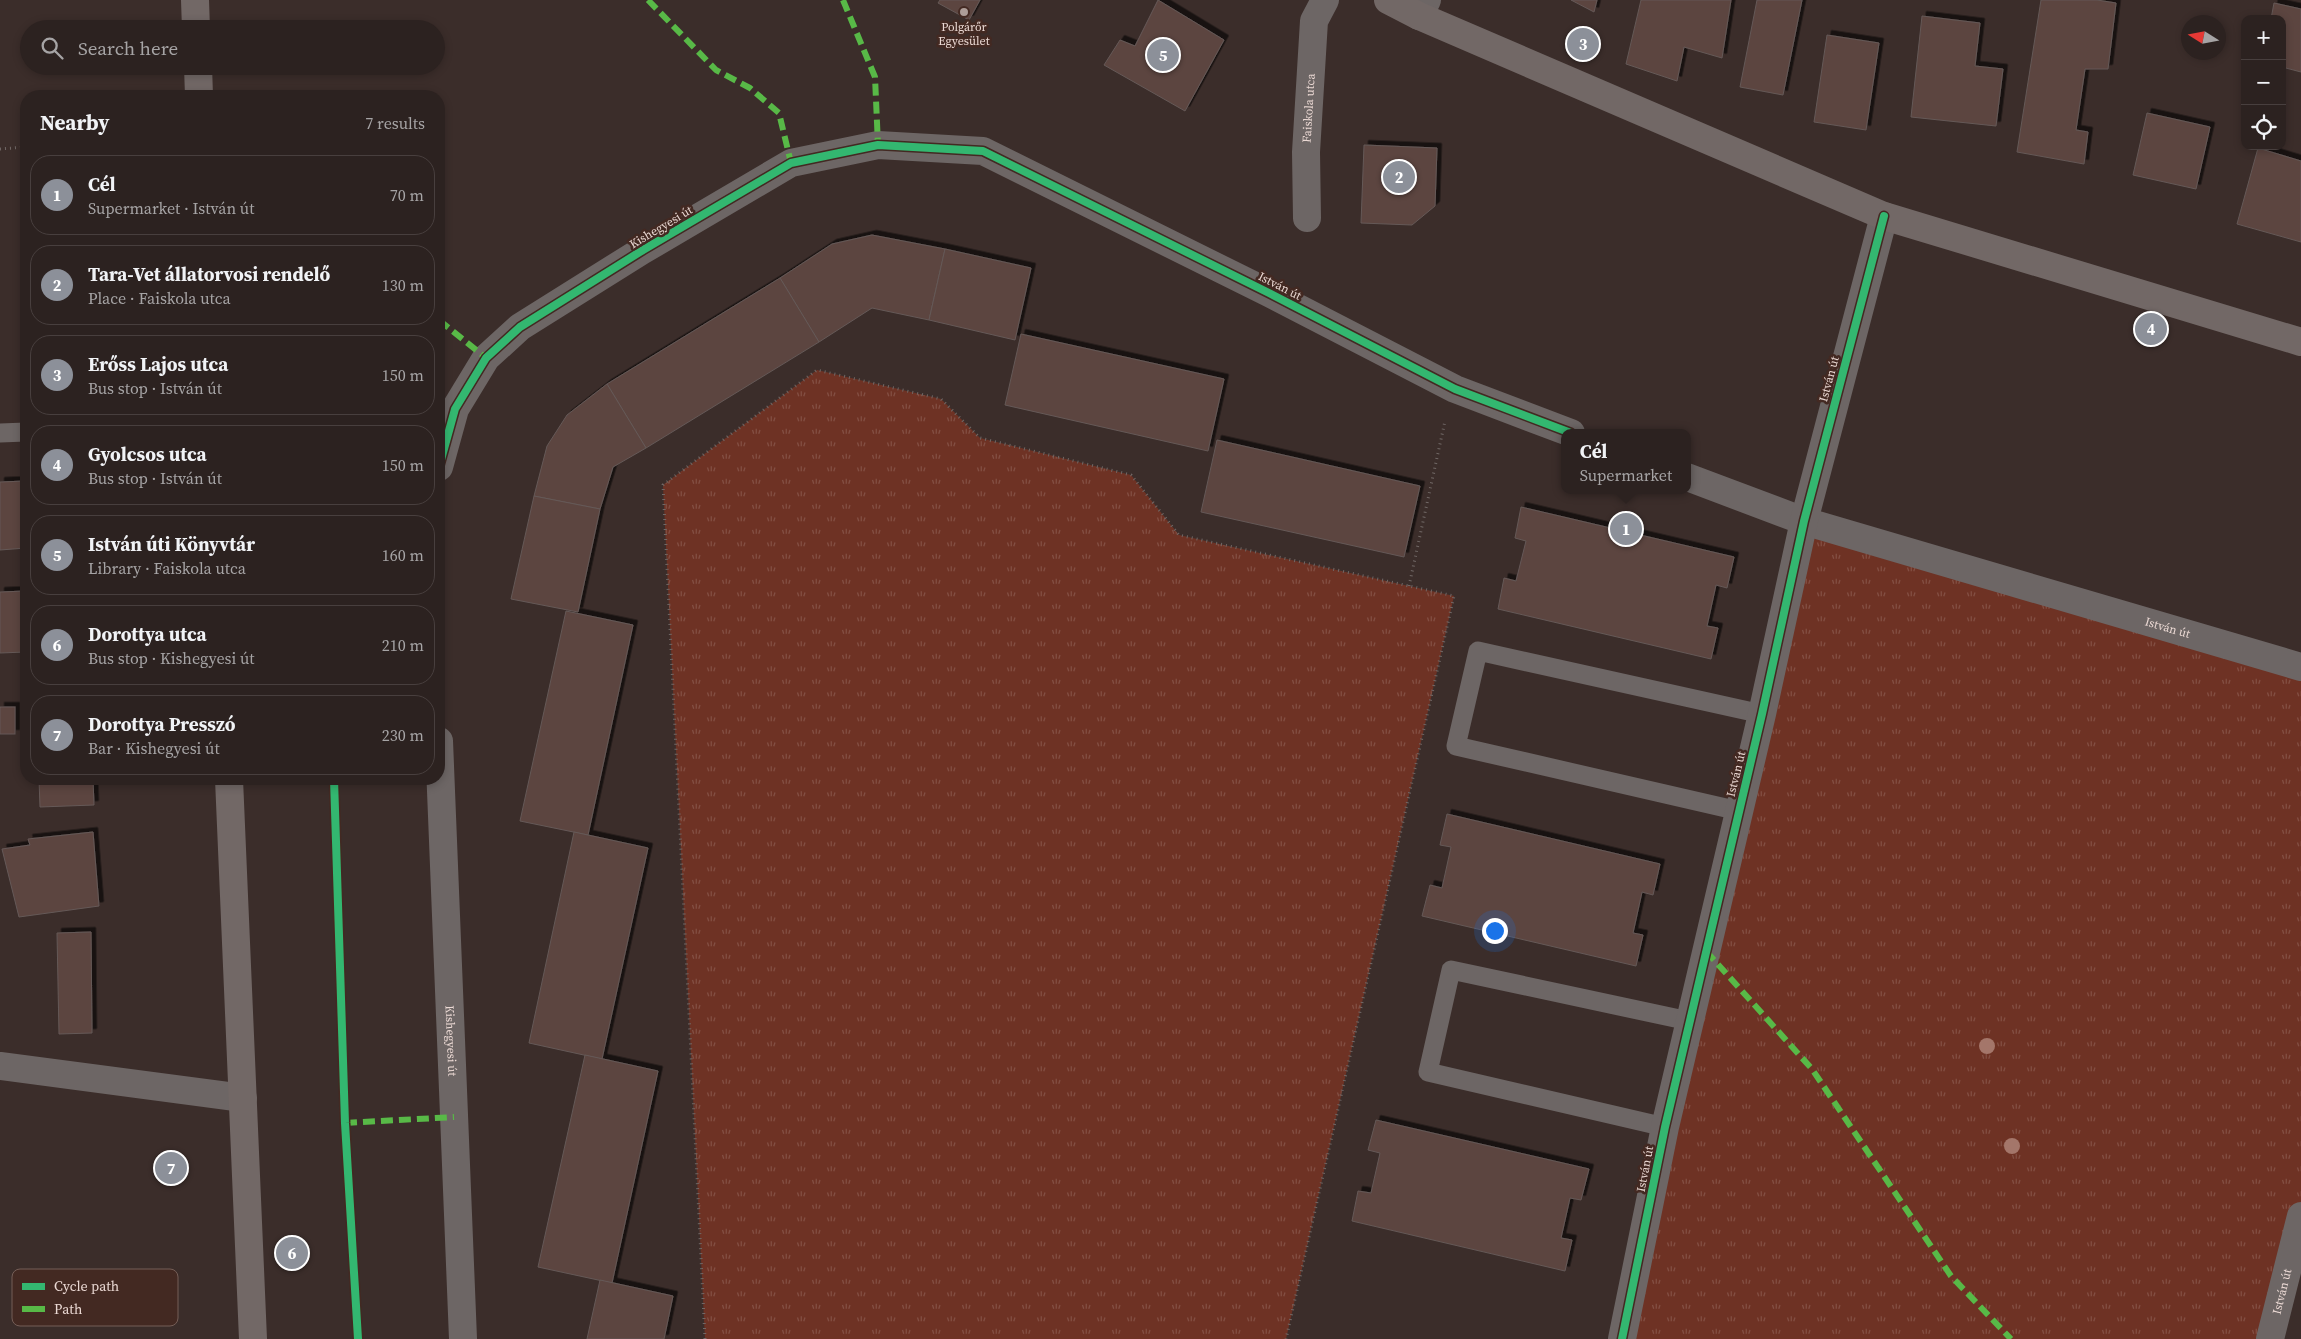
<!DOCTYPE html>
<meta charset="utf-8">
<style>
:root{--surface:#2c2220;--page:#382f2d;--text:#f1f3f6;--muted:#a6a4a5;--line:#483f3e;--accent:#8c9099}
body{margin:0;font-family:"Source Serif 4",serif;background:var(--page);color:var(--text)}
.controls{position:absolute;right:15px;top:15px;display:grid;overflow:hidden;border-radius:10px;box-shadow:0 2px 8px #0003}
.controls button{width:45px;height:45px;display:grid;place-items:center;padding:0;border:0;border-bottom:1px solid var(--line);background:var(--surface);color:var(--text);font:25px sans-serif}
.compass{position:absolute;left:2181px;top:15px;width:45px;height:45px;border-radius:50%;background:var(--surface);box-shadow:0 2px 8px #0003;rotate:281deg}
.you{position:absolute;left:1494px;top:930px;width:18px;height:18px;margin:-12px;border:4px solid #fff;border-radius:50%;background:#1a73e8;box-shadow:0 0 0 8px #1a73e833}
.badge{display:grid;place-items:center;width:32px;height:32px;border-radius:50%;background:var(--accent);color:#fff;font-size:16px;font-weight:700}
.pin{position:absolute;translate:-50% -50%;border:2px solid #fff;box-shadow:0 1px 5px #0006}
.popup{position:absolute;left:1561px;top:429px;width:130px;height:65px;box-sizing:border-box;display:grid;place-content:center;border-radius:10px;background:var(--surface);filter:drop-shadow(0 1px 4px #0005);font-size:16px;white-space:nowrap;color:var(--muted)}
.popup b{font-size:19px;color:var(--text)}
.popup::after{content:'';position:absolute;left:50%;top:100%;margin-left:-10px;border:10px solid transparent;border-top-color:var(--surface)}
.list{margin:0;padding:0;list-style:none}
h2{display:flex;justify-content:space-between;align-items:center;height:65px;margin:0;padding:0 20px;font-size:21px}
h2 small{font-size:16px;font-weight:400;color:var(--muted)}
.list li{display:grid;grid-template-columns:32px 1fr auto;gap:15px;align-items:center;box-sizing:border-box;height:80px;margin:0 10px 10px;padding:0 10px;border:1px solid var(--line);border-radius:20px}
.list b{display:block;font-size:19px;white-space:nowrap}
.list p{margin:0;font-size:16px;white-space:nowrap;color:var(--muted)}
.list em{font-size:16px;font-style:normal;color:var(--muted)}
.icon{flex:none;width:28px;height:28px;fill:none;stroke:currentColor;stroke-width:2;stroke-linecap:round;stroke-linejoin:round}
.map{position:relative;flex:none;width:2301px;height:1339px;overflow:hidden}
.search{position:absolute;background:var(--surface);box-shadow:0 2px 8px #0003;left:20px;top:20px;width:425px;height:55px;display:flex;align-items:center;gap:12px;box-sizing:border-box;padding:0 18px;border-radius:28px;color:var(--muted);font-size:19px}
.panel{position:absolute;background:var(--surface);box-shadow:0 2px 8px #0003;left:20px;top:90px;width:425px;height:695px;border-radius:20px}
.map>svg:first-child{display:block}
</style>
<div class="map">
<svg width="2301" height="1339" viewBox="0 0 2301 1339">
<defs>
<pattern id="grass-tufts" width="24" height="20" patternUnits="userSpaceOnUse" patternTransform="scale(1.25)"><rect width="24" height="20" fill="#6e3224"/><path d="M3 7l-1-3M5 7V3M7 7l1-3M15 17l-1-3M17 17v-4M19 17l1-3" fill="none" stroke="#834f43"/></pattern>
<filter id="shadow"><feDropShadow dx="4.5" dy="-4.5" stdDeviation="0" flood-color="#0009"/></filter>
</defs>
<rect width="100%" height="100%" fill="#3b2d2a"/>
<g fill="url(#grass-tufts)">
<polygon points="817,370 941,399 980,438 1131,475 1179,535 1454,596 1286,1339 705,1339 663,485"/>
<polygon points="1804,521 2301,667 2301,1216 2270,1339 1624,1339"/>
</g>
<g fill="#5c4540" stroke="#655957" filter="url(#shadow)">
<polygon points="940,0 980,0 969,20 938,3"/>
<polygon points="1158,0 1224,40 1185,111 1104,65 1120,40 1135,46"/>
<polygon points="1571,0 1597,0 1594,12"/>
<polygon points="1641,0 1731,0 1722,58 1684,47 1677,81 1626,64"/>
<polygon points="1757,0 1802,0 1783,95 1740,87"/>
<polygon points="2041,0 2097,0 2116,3 2108,69 2085,69 2076,130 2088,132 2084,164 2017,152"/>
<polygon points="2274,3 2301,9 2301,72 2282,67 2282,19 2271,19"/>
<polygon points="1922,16 1980,23 1975,66 2003,69 1996,126 1911,117"/>
<polygon points="1827,35 1879,43 1866,130 1814,122"/>
<polygon points="2147,113 2210,127 2196,189 2133,175"/>
<polygon points="1364,145 1437,148 1435,206 1412,225 1361,223"/>
<polygon points="2258,148 2301,161 2301,242 2237,224"/>
<polygon points="872,235 945,249 929,320 872,308 819,342 780,278 832,244"/>
<polygon points="945,249 1031,268 1015,340 929,320"/>
<polygon points="780,278 819,342 646,448 607,384"/>
<polygon points="1021,334 1224,379 1208,451 1005,405"/>
<polygon points="607,384 646,448 613,467 600,509 534,496 547,446 567,415"/>
<polygon points="1217,440 1420,486 1404,557 1201,512"/>
<polygon points="26,481 26,548 0,550 0,482"/>
<polygon points="534,496 600,509 578,612 511,599"/>
<polygon points="1521,507 1734,557 1727,588 1716,585 1707,626 1718,628 1711,659 1498,609 1504,578 1516,581 1526,541 1515,538"/>
<polygon points="26,591 26,652 0,653 0,592"/>
<polygon points="566,611 633,625 588,835 520,821"/>
<rect x="0" y="707" width="15" height="27"/>
<polygon points="39,779 93,779 94,805 40,807"/>
<polygon points="1447,814 1660,864 1653,895 1642,892 1633,933 1643,935 1636,966 1422,916 1430,885 1442,888 1451,847 1440,845"/>
<polygon points="93,832 99,906 19,917 2,849 30,845 28,839"/>
<polygon points="574,832 648,848 602,1059 529,1043"/>
<polygon points="91,932 92,1033 59,1034 57,933"/>
<polygon points="585,1055 658,1071 612,1283 538,1267"/>
<polygon points="1376,1120 1589,1169 1581,1200 1570,1198 1561,1238 1572,1240 1565,1271 1352,1221 1358,1191 1371,1193 1380,1153 1368,1150"/>
<polygon points="600,1280 673,1296 664,1339 587,1339"/>
</g>
<g fill="none" stroke-linecap="round" stroke-linejoin="round">
<g stroke="#716866" stroke-width="3" stroke-dasharray="1 4" stroke-linecap="butt">
<polyline points="0,149 26,147"/>
<polyline points="1409,586 1445,421"/>
<polyline points="705,1339 663,485 817,370 941,399 980,438 1131,475 1179,535 1454,596 1286,1339"/>
</g>
<g stroke="#6d6665" stroke-width="19">
<polyline points="0,433 26,432"/>
<polyline points="1739,811 1456,746 1478,651 1762,714"/>
<polyline points="1665,1127 1428,1072 1451,970 1689,1021"/>
</g>
<g stroke="#6d6665" stroke-width="28">
<polyline points="1419,16 1427,0"/>
<path id="s1" d="M1307,218L1306,152L1314,21L1325,0"/>
<polyline points="439,467 455,409 486,358 520,327 643,250 791,163 878,145 983,151 1269,293 1455,389 1571,433"/>
<path id="s2" d="M1687,477L1804,521L2301,667"/>
<path id="s3" d="M439,741L463,1339"/>
<polyline points="0,1066 243,1098"/>
<polyline points="1622,1339 1665,1127 1762,714 1804,521 1884,216"/>
<path id="s4" d="M2270,1339L2301,1216"/>
</g>
<g stroke="#726866" stroke-width="28">
<polyline points="195,0 196,29"/>
<polyline points="1388,0 1419,16 1884,216 2301,342"/>
<polyline points="198,66 199,96"/>
<polyline points="229,779 253,1339"/>
</g>
<g stroke="#58b947" stroke-width="6" stroke-dasharray="12 6" stroke-linecap="butt">
<polyline points="648,0 716,70 750,88 779,113 791,163"/>
<polyline points="843,0 875,77 878,145"/>
<polyline points="439,320 486,358"/>
<polyline points="1706,951 1812,1069 1951,1276 2011,1339"/>
<polyline points="345,1123 454,1117"/>
</g>
<g stroke="#432922" stroke-width="11">
<g id="cycleway">
<polyline points="439,467 455,409 486,358 520,327 643,250 791,163 878,145 983,151 1269,293 1455,389 1571,433"/>
<polyline points="334,779 345,1123 358,1339"/>
<polyline points="1622,1339 1665,1127 1762,714 1804,521 1884,216"/>
</g>
</g>
<use href="#cycleway" stroke="#33b770" stroke-width="8"/>
</g>
<g fill="#a4766a">
<circle cx="1987" cy="1046" r="8"/>
<circle cx="2012" cy="1146" r="8"/>
</g>
<circle fill="#ad9d98" stroke="#432922" stroke-width="2" cx="964" cy="12" r="5"/>
<g text-anchor="middle" dominant-baseline="central" stroke-width="5" stroke-linejoin="round" paint-order="stroke">
<g font-size="12" fill="#ebd9d4" stroke="#432922">
<text x="964" y="27">Polgárőr<tspan x="964" dy="14">Egyesület</tspan></text>
</g>
<g font-size="12" fill="#ebd9d4" stroke="#432922">
<text stroke="none"><textPath href="#s1" startOffset="110">Faiskola utca</textPath></text>
<text transform="translate(661 227) rotate(-31)">Kishegyesi út</text>
<text transform="translate(1280 286) rotate(27)">István út</text>
<text transform="translate(1829 379) rotate(-75)">István út</text>
<text stroke="none"><textPath href="#s2" startOffset="504">István út</textPath></text>
<text transform="translate(1736 774) rotate(-76)">István út</text>
<text stroke="none"><textPath href="#s3" startOffset="300">Kishegyesi út</textPath></text>
<text transform="translate(1645 1169) rotate(-79)">István út</text>
<text stroke="none"><textPath href="#s4" startOffset="49">István út</textPath></text>
</g>
</g>
<rect x="12" y="1269" width="166" height="57" rx="8" fill="#432922" stroke="#755e57" stroke-width="1"/>
<rect x="22" y="1283" width="23" height="7" fill="#33b770"/>
<rect x="22" y="1306" width="23" height="6" fill="#58b947"/>
<g font-size="14" fill="#ebd9d4">
<text x="54" y="1291">Cycle path</text>
<text x="54" y="1314">Path</text>
</g>
</svg>
<div class="controls">
<button>+</button>
<button>−</button>
<button><svg class="icon" aria-label="locate" viewBox="0 0 24 24"><circle cx="12" cy="12" r="6"/><path d="M12 2v4M12 18v4M2 12h4M18 12h4"/></svg></button>
</div>
<svg class="compass" viewBox="-18 -18 36 36"><path d="M0-13l5 13h-10z" fill="#e53935"/><path d="M0 13l5-13h-10z" fill="#a6a4a5"/></svg>
<div class="you"></div>
<div class="pin badge" style="left:1626px;top:529px">1</div>
<div class="popup"><b>Cél</b>Supermarket</div>
<div class="pin badge" style="left:1399px;top:177px">2</div>
<div class="pin badge" style="left:1583px;top:44px">3</div>
<div class="pin badge" style="left:2151px;top:329px">4</div>
<div class="pin badge" style="left:1163px;top:55px">5</div>
<div class="pin badge" style="left:292px;top:1253px">6</div>
<div class="pin badge" style="left:171px;top:1168px">7</div>
<div class="search"><svg class="icon" aria-label="search" viewBox="0 0 24 24"><circle cx="10" cy="10" r="6"/><path d="M15 15l6 6"/></svg>Search here</div>
<section class="panel">
<h2>Nearby<small>7 results</small></h2>
<ul class="list">
<li><span class="badge">1</span><div><b>Cél</b><p>Supermarket · István út</p></div><em>70 m</em></li>
<li><span class="badge">2</span><div><b>Tara-Vet állatorvosi rendelő</b><p>Place · Faiskola utca</p></div><em>130 m</em></li>
<li><span class="badge">3</span><div><b>Erőss Lajos utca</b><p>Bus stop · István út</p></div><em>150 m</em></li>
<li><span class="badge">4</span><div><b>Gyolcsos utca</b><p>Bus stop · István út</p></div><em>150 m</em></li>
<li><span class="badge">5</span><div><b>István úti Könyvtár</b><p>Library · Faiskola utca</p></div><em>160 m</em></li>
<li><span class="badge">6</span><div><b>Dorottya utca</b><p>Bus stop · Kishegyesi út</p></div><em>210 m</em></li>
<li><span class="badge">7</span><div><b>Dorottya Presszó</b><p>Bar · Kishegyesi út</p></div><em>230 m</em></li>
</ul>
</section>
</div>
